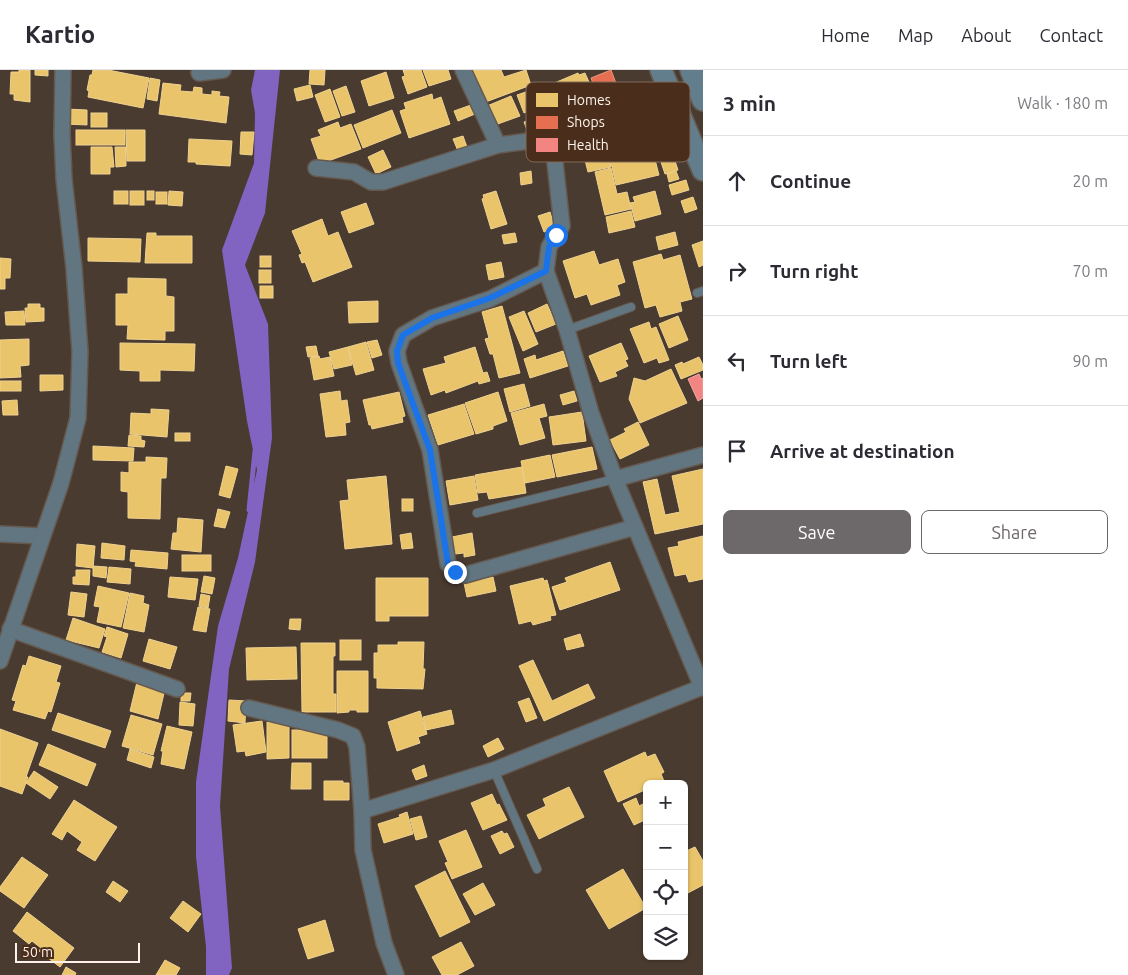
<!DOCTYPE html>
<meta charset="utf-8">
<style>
:root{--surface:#fff;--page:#f7f7f7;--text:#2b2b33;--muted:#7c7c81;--line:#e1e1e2;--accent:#6d6869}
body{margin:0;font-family:Ubuntu,sans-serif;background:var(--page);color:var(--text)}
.controls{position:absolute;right:15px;bottom:15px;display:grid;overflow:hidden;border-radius:8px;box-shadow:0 1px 4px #0004}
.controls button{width:45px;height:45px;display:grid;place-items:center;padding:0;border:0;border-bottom:1px solid var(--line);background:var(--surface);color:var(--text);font:25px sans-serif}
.scale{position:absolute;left:15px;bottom:12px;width:125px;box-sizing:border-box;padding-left:5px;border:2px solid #fdf2eb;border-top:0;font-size:14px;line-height:18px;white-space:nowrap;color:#fdf2eb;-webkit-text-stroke:4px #4a2e1b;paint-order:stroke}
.stop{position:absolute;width:15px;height:15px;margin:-11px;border:4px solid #1a73e8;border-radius:50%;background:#fff}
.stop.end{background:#1a73e8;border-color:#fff;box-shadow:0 1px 5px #0008}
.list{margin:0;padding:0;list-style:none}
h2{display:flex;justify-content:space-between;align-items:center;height:65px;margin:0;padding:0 20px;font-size:21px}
h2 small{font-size:16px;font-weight:400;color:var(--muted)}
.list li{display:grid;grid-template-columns:32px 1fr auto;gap:15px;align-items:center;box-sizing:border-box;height:90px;padding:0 20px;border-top:1px solid var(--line)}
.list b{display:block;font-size:19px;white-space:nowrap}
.list em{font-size:16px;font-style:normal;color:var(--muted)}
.actions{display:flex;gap:10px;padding:15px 20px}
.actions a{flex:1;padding:11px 0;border:1px solid var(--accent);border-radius:8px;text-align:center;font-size:18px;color:var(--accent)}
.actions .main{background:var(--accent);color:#fff}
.icon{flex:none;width:28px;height:28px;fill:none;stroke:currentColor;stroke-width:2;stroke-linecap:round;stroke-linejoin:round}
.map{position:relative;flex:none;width:703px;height:905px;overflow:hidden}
header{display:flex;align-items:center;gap:30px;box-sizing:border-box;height:70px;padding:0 25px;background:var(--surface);border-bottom:1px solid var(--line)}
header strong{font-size:24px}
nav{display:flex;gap:28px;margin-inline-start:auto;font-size:18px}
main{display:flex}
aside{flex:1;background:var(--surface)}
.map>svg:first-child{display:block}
</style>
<header>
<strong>Kartio</strong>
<nav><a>Home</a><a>Map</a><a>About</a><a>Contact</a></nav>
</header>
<main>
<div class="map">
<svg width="703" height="905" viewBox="0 0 703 905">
<rect width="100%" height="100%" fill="#4a3b30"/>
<polygon fill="#8163c1" points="255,0 280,0 265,143 245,195 268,254 272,368 255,492 229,599 220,736 232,898 229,905 206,905 206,877 196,787 196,712 218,556 238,488 257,400 247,351 222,180 254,93 255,43 251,20"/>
<g fill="#e9c46a" stroke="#efd291">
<polygon points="19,0 30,0 30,32 14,30 14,24 10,24 11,2 19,2"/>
<polygon points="35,0 48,0 48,6 35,5"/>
<polygon points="93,0 108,0 149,8 143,38 88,27 89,21 87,20 90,5 92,5"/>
<polygon points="310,0 325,0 324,15 309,14"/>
<polygon points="403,0 421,0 427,17 408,24 402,7 405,6"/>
<polygon points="423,0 448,0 451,9 429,16"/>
<polygon points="471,0 501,0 504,7 526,0 531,15 483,33"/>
<polygon points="386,2 394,28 369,36 361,11"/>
<polygon points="578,3 579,5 585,3 596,28 594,29 601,44 569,59 561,41 564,40 552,14"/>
<polygon points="150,8 160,10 157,31 147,29"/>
<polygon points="163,13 181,15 180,21 193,22 194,17 202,18 202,24 212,25 212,21 220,22 219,26 229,27 226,53 159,44"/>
<polygon points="310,15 313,27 297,31 294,19"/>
<polygon points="346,16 355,42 342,46 333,21"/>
<polygon points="540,17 546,34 524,43 517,25"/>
<polygon points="330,19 340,47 325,52 315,25"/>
<polygon points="432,24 433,30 441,27 450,54 409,68 400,41 406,39 404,33"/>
<polygon points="511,26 520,46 495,55 487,36"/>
<polygon points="471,35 475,44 458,51 454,41"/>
<polygon points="66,39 87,40 87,55 65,54"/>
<polygon points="392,40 401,63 363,78 354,55"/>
<rect x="91" y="43" width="16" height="14"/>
<polygon points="533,49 536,57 527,60 524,52"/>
<polygon points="338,52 340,58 351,54 361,79 320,94 311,69 321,66 318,60"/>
<rect x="76" y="60" width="49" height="15"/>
<polygon points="126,60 145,60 145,91 127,91"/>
<polygon points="241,62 254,62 252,85 240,84"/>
<polygon points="463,66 467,77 458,81 453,69"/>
<polygon points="189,69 232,71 230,96 196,94 196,92 188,92"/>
<polygon points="670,76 678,100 665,104 657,80"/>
<polygon points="91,77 112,77 114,97 110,97 110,104 91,104"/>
<polygon points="115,77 126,77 126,96 116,97"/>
<polygon points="607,77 611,97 588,102 583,82"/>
<polygon points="652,78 659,105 616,115 610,88"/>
<polygon points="383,80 391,97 376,104 368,87"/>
<polygon points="611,98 617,124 627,122 631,139 605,145 595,102"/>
<polygon points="531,101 532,113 521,115 520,103"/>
<polygon points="676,101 679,109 669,112 667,104"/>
<polygon points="686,110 689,120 672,125 669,115"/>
<rect x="114" y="121" width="14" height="13"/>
<rect x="130" y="121" width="14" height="14"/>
<rect x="147" y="121" width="7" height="9"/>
<polygon points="169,121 183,122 182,136 168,135"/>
<polygon points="496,121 507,154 491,159 482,129 484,128 483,125"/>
<polygon points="655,121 661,144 635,151 630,133 635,132 633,127"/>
<rect x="156" y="122" width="11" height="12"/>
<polygon points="693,127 697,139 685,143 681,131"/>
<polygon points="366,133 374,154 349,163 341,142"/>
<polygon points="631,141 635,157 609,163 606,147"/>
<polygon points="550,142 555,158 544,162 538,146"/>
<polygon points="322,149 328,166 338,162 352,197 313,212 305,192 302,193 299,185 302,184 292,161"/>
<polygon points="675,162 678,175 659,180 656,167"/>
<polygon points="147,163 156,163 156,166 192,166 192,193 145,193"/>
<polygon points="515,163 517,172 504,174 502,165"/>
<polygon points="88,168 141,169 140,192 88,191"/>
<polygon points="703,171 703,195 699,197 692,175"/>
<polygon points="594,181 599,195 618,189 625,212 617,215 620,225 591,235 587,224 575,228 563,191"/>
<polygon points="661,184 663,190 680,185 692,229 680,232 682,241 660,247 656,235 645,238 633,192"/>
<rect x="260" y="186" width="11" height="11"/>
<polygon points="0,188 11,189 10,208 5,208 5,219 0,219"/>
<polygon points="501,192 504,207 489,210 486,195"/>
<rect x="259" y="200" width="12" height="13"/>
<polygon points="128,208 166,209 166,226 174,227 174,261 165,261 165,270 127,269 128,255 116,255 116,224 128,224"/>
<rect x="260" y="216" width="13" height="12"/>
<polygon points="378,231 378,252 349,253 348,232"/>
<polygon points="28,234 40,234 40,238 44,238 44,251 26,252 25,238 28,238"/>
<polygon points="547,234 556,254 536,262 528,243"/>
<polygon points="502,236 520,303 499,308 493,284 490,284 485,269 489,268 482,242"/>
<polygon points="24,241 25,255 6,255 5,242"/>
<polygon points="524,241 538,274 523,281 509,247"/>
<polygon points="678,246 688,270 669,278 659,254"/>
<polygon points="649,252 651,259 656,257 669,290 659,293 657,288 644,293 630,259"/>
<polygon points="29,269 29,295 20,296 21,307 0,308 0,270"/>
<polygon points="377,270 382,285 372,288 367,272"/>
<polygon points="366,272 374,300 356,305 348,277"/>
<polygon points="120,273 195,274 194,301 160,300 160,311 140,311 140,301 120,300"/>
<polygon points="621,273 628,289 625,290 628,296 615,302 617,306 600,312 589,286"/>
<polygon points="316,276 318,286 308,287 306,277"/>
<polygon points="348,277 352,295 334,299 329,282"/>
<polygon points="475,277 483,303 487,302 490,311 479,314 478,311 446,323 445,320 431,325 423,299 446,293 444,287"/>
<polygon points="563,281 568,296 530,308 524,289 535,285 536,290"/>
<polygon points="319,286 320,289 330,287 334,306 314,310 310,288"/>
<polygon points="699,287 703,295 703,300 681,309 675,295 682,292 683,294"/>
<polygon points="671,299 687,333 640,353 629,329 634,308 645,311"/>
<polygon points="40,305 63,305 63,320 40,321"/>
<rect x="0" y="311" width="21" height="10"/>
<polygon points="524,314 530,336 510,342 504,319"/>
<polygon points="340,321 341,331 347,330 350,352 345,353 346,365 326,367 320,324"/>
<polygon points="574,321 577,331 563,335 560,325"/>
<polygon points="399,322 405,346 402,347 403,352 372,359 371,355 369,355 363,330"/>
<polygon points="498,322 507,351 493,356 493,359 476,364 465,333"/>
<polygon points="17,330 18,345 3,345 2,331"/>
<polygon points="464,334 474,364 438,375 428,345"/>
<polygon points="544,334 547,346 539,348 545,368 520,375 511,343"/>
<polygon points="151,339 169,340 167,367 130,364 131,343 151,344"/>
<polygon points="582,342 586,371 553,375 549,347"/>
<polygon points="638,352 649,375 620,389 610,370 626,362 624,359"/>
<rect x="175" y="363" width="15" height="8"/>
<polygon points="129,365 141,366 141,370 145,371 144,377 128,376"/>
<polygon points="93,376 134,378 133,391 93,390"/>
<polygon points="592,377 597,399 557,407 552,385"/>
<polygon points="550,385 555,407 525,413 521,391"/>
<polygon points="146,387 167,388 166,408 161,408 160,449 128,448 128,422 121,421 121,402 129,403 129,392 146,392"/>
<polygon points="226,396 238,399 230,428 219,425"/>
<polygon points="522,397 526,423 489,429 487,422 478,423 475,405"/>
<polygon points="703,399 703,454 655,464 643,412 657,409 665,445 680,442 672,406"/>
<polygon points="386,406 392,474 345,479 340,431 349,430 347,410"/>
<polygon points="474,406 478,430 450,435 446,411"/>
<rect x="402" y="429" width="11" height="12"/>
<polygon points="218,439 230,442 225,458 214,456"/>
<polygon points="178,448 203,450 201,482 171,479 173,463 177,463"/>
<polygon points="411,463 413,478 402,479 400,465"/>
<polygon points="472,463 475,485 464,487 464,483 455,484 452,467"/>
<polygon points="703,466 703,509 689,512 686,504 675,506 668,478 679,476 678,472"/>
<polygon points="102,473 125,476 124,490 101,488"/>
<polygon points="77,474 95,476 93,498 76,496"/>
<polygon points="131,480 168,483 167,499 135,496 136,492 130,491"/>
<rect x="182" y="485" width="29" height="16"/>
<polygon points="610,492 620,520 560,540 552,517 567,512 565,508"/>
<polygon points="93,496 107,497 106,508 93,506"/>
<polygon points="109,497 131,499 130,514 107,512"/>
<polygon points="76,500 90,500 89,515 73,514 73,507 76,507"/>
<polygon points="204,506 215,508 212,524 201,522"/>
<polygon points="170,507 198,509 195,530 168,527"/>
<polygon points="493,507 496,521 467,527 464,513"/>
<polygon points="376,508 428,508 428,546 389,546 389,551 376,551"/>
<polygon points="543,508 544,511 547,510 556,545 550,546 551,550 533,555 531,551 519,554 510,516"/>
<polygon points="98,516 129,523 121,557 97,552 100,537 94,536"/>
<polygon points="71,522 87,524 84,547 68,545"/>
<polygon points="130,523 144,526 143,533 149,535 144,562 123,558"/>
<polygon points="201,524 210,526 208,538 199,536"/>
<polygon points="198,537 210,539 206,562 193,560"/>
<polygon points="73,548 105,559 99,578 66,570"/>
<polygon points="290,549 301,549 300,560 289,559"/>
<polygon points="107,557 128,564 121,588 102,582 107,567 104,566"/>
<polygon points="580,564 584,576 567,580 564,569"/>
<polygon points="149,569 177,577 170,599 143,591"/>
<rect x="340" y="570" width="21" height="20"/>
<polygon points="398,572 424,572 423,599 425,599 423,619 377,618 377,608 374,608 374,583 378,583 378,575 398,575"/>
<polygon points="301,573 335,573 335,586 333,586 333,624 336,624 336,642 302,642"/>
<polygon points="296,577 297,609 247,610 246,578"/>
<polygon points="29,586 61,596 56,612 60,613 51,642 48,641 45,649 13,640 16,631 12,630 23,595 26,596"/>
<polygon points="533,590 552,631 588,614 595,628 544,651 519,596"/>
<polygon points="337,601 368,601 368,642 357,642 357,640 349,640 349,642 337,643"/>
<polygon points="137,612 165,619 158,649 130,641"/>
<polygon points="181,623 191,623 190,631 181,631"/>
<polygon points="529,628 537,648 526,652 518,632"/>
<polygon points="229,630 246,631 245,653 228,651"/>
<polygon points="180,632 195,634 193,656 179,655"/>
<polygon points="451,640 454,654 426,660 423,647"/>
<polygon points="420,641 427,664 418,667 420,673 397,681 388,652"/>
<polygon points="58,643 111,661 105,678 52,660"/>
<polygon points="131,645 162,654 153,685 122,676"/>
<polygon points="262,651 266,682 246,686 245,681 237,682 233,655"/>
<polygon points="267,652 289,652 289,688 267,689"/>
<polygon points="167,656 192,662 184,699 161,694 163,681 161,681"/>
<polygon points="0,659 38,673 26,707 28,707 22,724 0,716"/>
<rect x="292" y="660" width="35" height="28"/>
<polygon points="498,668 504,679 488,687 483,676"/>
<polygon points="48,674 96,694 87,716 39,695"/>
<polygon points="130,679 154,687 151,698 127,690"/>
<polygon points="645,682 647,687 655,684 664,702 661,704 664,711 657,714 647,714 647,719 618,732 604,701"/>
<polygon points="292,693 311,693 311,719 291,719"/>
<polygon points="424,695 427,706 416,710 412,700"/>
<polygon points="34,701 58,717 50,729 26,713"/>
<polygon points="324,711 343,711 343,713 349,713 349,730 324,730"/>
<polygon points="569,717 584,747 539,769 527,745 546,736 543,729"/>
<polygon points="492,724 497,735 499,734 507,750 483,760 471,733"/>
<polygon points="636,728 639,736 647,732 647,749 634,755 623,734"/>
<polygon points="74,730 117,757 95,791 77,780 82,772 67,761 62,770 52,764"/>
<polygon points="407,742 413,764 384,773 378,754 400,747 399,745"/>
<polygon points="421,746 427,767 416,770 410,749"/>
<polygon points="466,760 482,797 452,809 445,793 448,792 439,771"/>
<polygon points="502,761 504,764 507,763 514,777 500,784 491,766"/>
<polygon points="695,777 703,791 703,815 684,825 684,782"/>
<polygon points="22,787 48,805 24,838 0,821 0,817"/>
<polygon points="623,799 646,838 609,859 586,820"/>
<polygon points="445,801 470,852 440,867 415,816"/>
<polygon points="113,811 128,821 120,832 106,822"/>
<polygon points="483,813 495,835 475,845 463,824"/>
<polygon points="183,831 201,844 188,862 170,848"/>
<polygon points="27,842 74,878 60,897 39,881 41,878 32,871 29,874 13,861"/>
<polygon points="325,850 334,881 308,889 298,859"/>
<polygon points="461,872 474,896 457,905 442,905 432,887"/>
<polygon points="165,890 180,898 176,905 156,905"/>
<polygon points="66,897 76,903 75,905 62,905"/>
</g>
<polygon fill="#e76f51" stroke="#ee967f" points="611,0 623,32 603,40 591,8"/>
<polygon fill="#f28482" stroke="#f5a5a2" points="699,304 701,309 703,308 703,328 698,331 688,309"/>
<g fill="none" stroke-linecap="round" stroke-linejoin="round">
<polyline stroke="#8163c1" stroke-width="5" points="249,440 255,381"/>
<g stroke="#655950" stroke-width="10">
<g id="lane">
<polyline points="697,223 703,221"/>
<polyline points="567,260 631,237"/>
<polyline points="477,443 615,409"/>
<polyline points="494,700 537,799"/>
</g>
</g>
<g stroke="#655950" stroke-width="18">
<g id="street">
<polyline points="463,0 498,75"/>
<polyline points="199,3 223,0"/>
<polyline points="552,65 562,156 549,177 546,201 567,260 591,343 615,409 702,617"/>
<polyline points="316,98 354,102 371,112 383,112 498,75 529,71 577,60 669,18"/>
<polyline points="546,201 490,229 432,248 403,265 397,281 399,293 430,380 448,494 455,502 465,505 635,457"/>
<polyline points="615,409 703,385"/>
<polyline points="0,464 42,466"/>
<polyline points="10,559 177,619"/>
<polyline points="0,591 61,413 78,348 80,282 74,198 64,109 62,65 63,0"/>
<polyline points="249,638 338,660 353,666 357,677 362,741"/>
<polyline points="396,905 384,873 363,780 362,741 494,700 702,617 703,618"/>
</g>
</g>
<g stroke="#655950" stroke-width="24">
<g id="secondary">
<polyline points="661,0 703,100"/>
<polyline points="691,0 703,30"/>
</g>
</g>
<use href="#lane" stroke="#617680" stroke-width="8"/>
<use href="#street" stroke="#617680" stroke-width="15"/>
<use href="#secondary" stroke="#627e8c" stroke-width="21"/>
</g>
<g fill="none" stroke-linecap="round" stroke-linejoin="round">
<polyline stroke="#1a73e8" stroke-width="6" points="455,502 448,494 430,380 398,293 397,281 403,265 432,248 490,228 546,201 549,177 556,165"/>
</g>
<rect x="526" y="12" width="164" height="80" rx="8" fill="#4a2e1b" stroke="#806959" stroke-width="1"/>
<rect x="536" y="23" width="22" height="14" fill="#e9c46a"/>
<rect x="536" y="46" width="22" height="13" fill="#e76f51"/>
<rect x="536" y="68" width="22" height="14" fill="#f28482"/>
<g font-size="14" fill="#fdf2eb">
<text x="567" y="35">Homes</text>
<text x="567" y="57">Shops</text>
<text x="567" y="80">Health</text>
</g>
</svg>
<div class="controls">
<button>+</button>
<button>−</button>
<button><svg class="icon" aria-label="locate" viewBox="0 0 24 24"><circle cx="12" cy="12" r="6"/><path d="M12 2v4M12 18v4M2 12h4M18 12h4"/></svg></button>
<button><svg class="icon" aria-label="layers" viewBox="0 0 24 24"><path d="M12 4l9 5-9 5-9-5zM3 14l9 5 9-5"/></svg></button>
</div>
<div class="scale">50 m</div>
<div class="stop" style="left:556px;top:165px"></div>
<div class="stop end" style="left:455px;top:502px"></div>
</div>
<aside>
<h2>3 min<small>Walk · 180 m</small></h2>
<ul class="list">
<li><svg class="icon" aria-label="ahead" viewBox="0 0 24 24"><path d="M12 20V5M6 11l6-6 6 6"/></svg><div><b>Continue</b></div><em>20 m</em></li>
<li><svg class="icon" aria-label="right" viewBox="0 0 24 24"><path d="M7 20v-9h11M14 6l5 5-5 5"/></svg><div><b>Turn right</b></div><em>70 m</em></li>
<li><svg class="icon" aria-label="left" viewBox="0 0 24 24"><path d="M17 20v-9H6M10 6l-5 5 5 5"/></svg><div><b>Turn left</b></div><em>90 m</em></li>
<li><svg class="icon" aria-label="arrive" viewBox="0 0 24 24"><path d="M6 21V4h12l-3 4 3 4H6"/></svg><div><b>Arrive at destination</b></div></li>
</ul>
<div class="actions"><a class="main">Save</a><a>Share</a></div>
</aside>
</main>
